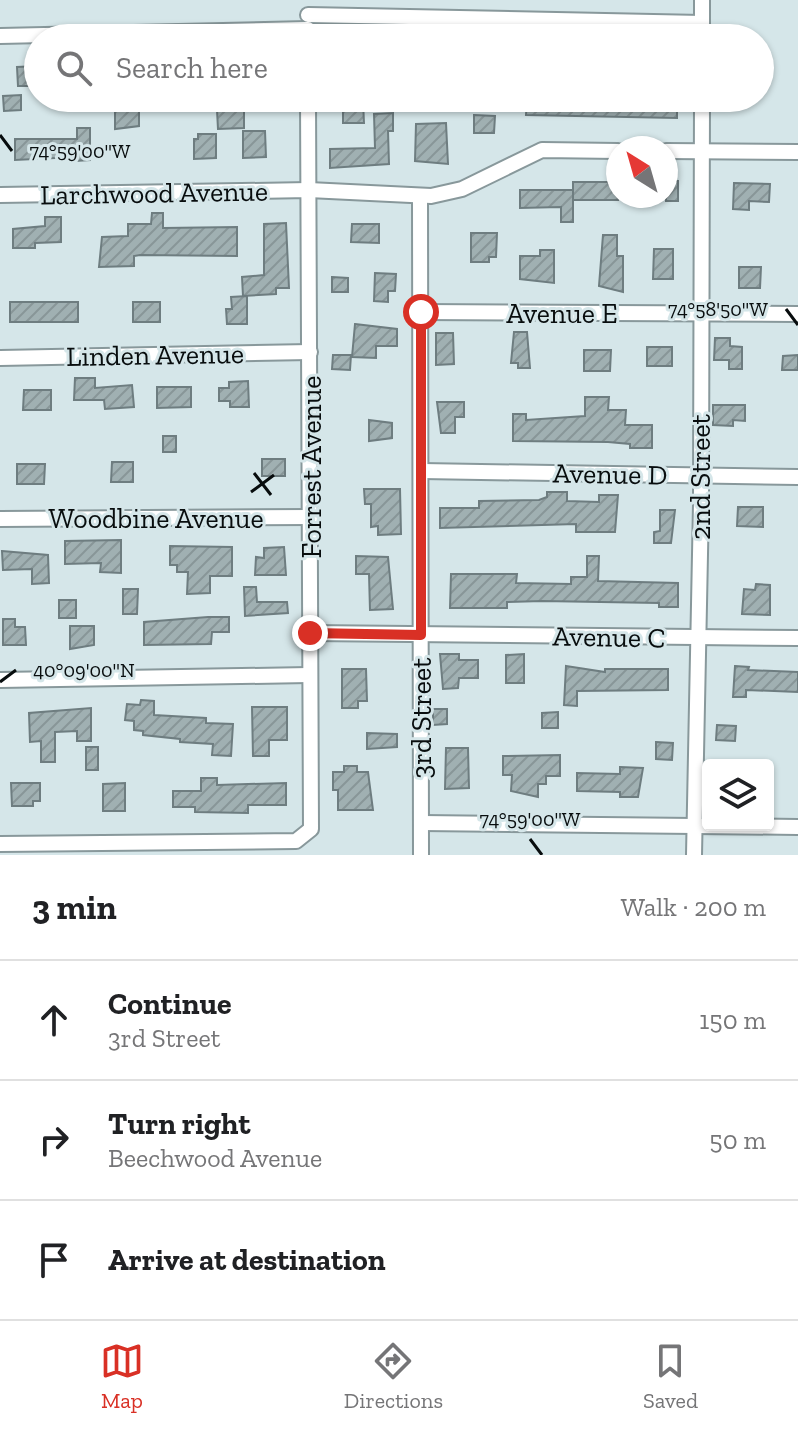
<!DOCTYPE html>
<meta charset="utf-8">
<style>
:root{--surface:#fff;--page:#f2f2f2;--text:#202124;--muted:#757577;--line:#e0e0e0;--accent:#d93025}
body{margin:0;font-family:"Zilla Slab",serif;background:var(--page);color:var(--text)}
.controls{position:absolute;right:24px;bottom:24px;display:grid;overflow:hidden;border-radius:8px;box-shadow:0 2px 6px #0004}
.controls button{width:72px;height:72px;display:grid;place-items:center;padding:0;border:0;border-bottom:2px solid var(--line);background:var(--surface);color:var(--text);font:40px sans-serif}
.compass{position:absolute;left:606px;top:136px;width:72px;height:72px;border-radius:50%;background:var(--surface);box-shadow:0 2px 6px #0004;rotate:323deg}
.stop{position:absolute;width:24px;height:24px;margin:-18px;border:6px solid #d93025;border-radius:50%;background:#fff}
.stop.end{background:#d93025;border-color:#fff;box-shadow:0 2px 8px #0008}
.list{margin:0;padding:0;list-style:none}
h2{display:flex;justify-content:space-between;align-items:center;height:104px;margin:0;padding:0 32px;font-size:34px}
h2 small{font-size:26px;font-weight:400;color:var(--muted)}
.list li{display:grid;grid-template-columns:52px 1fr auto;gap:24px;align-items:center;box-sizing:border-box;height:120px;padding:0 32px;border-top:2px solid var(--line)}
.list b{display:block;font-size:30px;white-space:nowrap}
.list p{margin:0;font-size:26px;white-space:nowrap;color:var(--muted)}
.list em{font-size:26px;font-style:normal;color:var(--muted)}
.icon{flex:none;width:44px;height:44px;fill:none;stroke:currentColor;stroke-width:2;stroke-linecap:round;stroke-linejoin:round}
.map{position:relative;flex:none;width:798px;height:855px;overflow:hidden}
.search{position:absolute;background:var(--surface);box-shadow:0 2px 6px #0004;left:24px;right:24px;top:24px;height:88px;display:flex;align-items:center;gap:20px;box-sizing:border-box;padding:0 28px;border-radius:44px;color:var(--muted);font-size:30px}
.sheet{height:464px;background:var(--surface)}
nav{display:flex;justify-content:space-around;align-items:center;box-sizing:border-box;height:112px;border-top:2px solid var(--line);background:var(--surface);font-size:22px;color:var(--muted)}
nav a{display:grid;justify-items:center;gap:4px}
nav .on{color:var(--accent)}
.map>svg:first-child{display:block}
</style>
<div class="map">
<svg width="798" height="855" viewBox="0 0 798 855">
<defs>
<pattern id="building-hatch" width="6" height="6" patternUnits="userSpaceOnUse" patternTransform="scale(2)"><rect width="6" height="6" fill="#a0b0b2"/><path d="M-1 1l2-2M0 6l6-6M5 7l2-2" fill="none" stroke="#889698"/></pattern>
</defs>
<rect width="100%" height="100%" fill="#d5e6e9"/>
<g fill="url(#building-hatch)" stroke="#6e7d80" stroke-width="2">
<polygon points="38,66 38,86 18,86 17,67"/>
<polygon points="21,95 21,110 4,111 3,96"/>
<polygon points="614,98 677,98 677,118 526,115 527,99"/>
<polygon points="343,101 363,101 364,123 343,123"/>
<polygon points="139,110 139,126 115,129 115,111"/>
<polygon points="217,110 244,110 244,128 218,129"/>
<polygon points="393,113 393,131 388,131 389,164 330,168 330,149 375,148 374,114"/>
<polygon points="474,115 495,116 494,133 474,133"/>
<polygon points="446,123 448,164 415,161 416,124"/>
<polygon points="77,128 90,128 90,160 76,161 76,157 15,160 15,139 77,139"/>
<polygon points="243,131 265,131 266,157 243,158"/>
<polygon points="198,134 216,134 216,158 194,159 194,139 198,139"/>
<rect x="666" y="181" width="12" height="20"/>
<rect x="573" y="182" width="45" height="18"/>
<polygon points="734,183 770,184 769,202 749,201 749,210 733,209"/>
<polygon points="520,190 573,190 573,222 561,222 561,207 520,208"/>
<polygon points="152,213 163,213 163,228 237,227 237,256 140,255 134,256 134,266 99,267 102,237 128,236 128,224 151,224"/>
<polygon points="45,217 61,217 61,242 35,243 35,248 13,248 13,229 45,226"/>
<polygon points="286,223 289,288 276,288 276,294 243,296 242,277 264,275 264,224"/>
<polygon points="352,224 379,224 379,243 351,242"/>
<polygon points="471,233 497,233 496,257 489,257 489,262 471,262"/>
<polygon points="603,235 617,235 617,256 623,256 623,292 599,286"/>
<polygon points="654,249 673,249 673,279 653,279"/>
<polygon points="540,250 554,250 554,283 520,279 520,256 540,256"/>
<polygon points="739,267 761,267 760,288 739,288"/>
<polygon points="375,273 396,274 395,291 388,291 388,302 374,301"/>
<polygon points="332,277 348,278 348,292 332,292"/>
<polygon points="247,296 247,324 227,324 226,309 232,309 231,297"/>
<rect x="10" y="302" width="68" height="20"/>
<rect x="133" y="302" width="27" height="20"/>
<polygon points="355,324 397,329 397,346 376,346 376,358 352,357"/>
<polygon points="514,332 527,332 530,368 518,368 518,363 511,363"/>
<polygon points="436,333 453,333 454,364 436,365"/>
<polygon points="715,338 730,338 730,346 742,347 742,369 729,369 729,360 714,360"/>
<rect x="647" y="347" width="25" height="19"/>
<polygon points="584,350 611,350 610,371 584,371"/>
<polygon points="333,355 351,355 350,370 332,369"/>
<polygon points="798,355 798,370 782,370 783,356"/>
<polygon points="75,378 95,378 95,388 132,385 134,407 105,409 104,400 74,400"/>
<polygon points="248,381 249,407 230,407 230,401 219,401 219,388 229,388 229,382"/>
<polygon points="157,387 191,387 191,407 157,408"/>
<polygon points="24,390 51,390 51,410 23,410"/>
<polygon points="585,397 609,397 608,410 626,410 625,425 652,425 652,448 630,448 630,444 608,442 513,441 513,414 526,414 526,420 585,416"/>
<polygon points="437,402 464,402 464,417 455,417 455,433 441,433"/>
<polygon points="713,405 745,405 745,421 733,420 733,426 713,425"/>
<polygon points="369,420 392,423 392,438 369,441"/>
<rect x="163" y="436" width="13" height="16"/>
<rect x="262" y="459" width="23" height="17"/>
<polygon points="112,462 133,462 133,482 111,482"/>
<polygon points="17,464 45,464 44,484 17,484"/>
<polygon points="364,489 400,489 401,534 378,535 378,526 371,527 371,504 365,504"/>
<polygon points="547,492 567,492 567,501 599,502 599,495 618,495 615,532 576,532 576,524 440,528 440,508 479,508 479,501 539,500 547,497"/>
<polygon points="738,507 763,507 763,527 737,526"/>
<polygon points="660,510 675,510 671,543 654,543 654,532 660,531"/>
<polygon points="121,540 121,573 100,572 101,563 65,564 65,541"/>
<polygon points="170,546 232,547 232,576 210,576 210,593 187,594 188,572 177,572 177,565 170,565"/>
<polygon points="284,547 286,575 255,575 256,557 264,558 264,548"/>
<polygon points="2,551 48,555 49,583 32,584 32,569 3,570"/>
<polygon points="356,556 388,557 393,609 370,610 369,574 356,574"/>
<polygon points="587,556 599,556 598,581 678,583 678,607 659,607 659,603 542,601 507,602 507,608 450,608 451,574 517,574 516,583 571,584 571,577 587,577"/>
<polygon points="756,584 770,585 770,615 742,614 744,589 755,590"/>
<polygon points="244,587 256,587 257,602 287,602 288,613 245,616"/>
<polygon points="123,589 138,589 137,614 123,614"/>
<rect x="59" y="600" width="17" height="18"/>
<polygon points="208,617 229,617 229,632 212,632 211,644 144,645 144,622"/>
<polygon points="3,619 15,619 15,627 25,627 26,645 3,645"/>
<polygon points="70,626 94,626 94,645 70,649"/>
<polygon points="440,654 459,654 459,660 478,660 478,678 459,678 458,688 443,689"/>
<polygon points="524,654 524,683 506,683 506,655"/>
<polygon points="566,666 605,672 605,669 668,669 668,690 577,691 577,706 564,705"/>
<polygon points="735,666 749,667 748,670 798,672 798,692 746,690 746,697 733,697"/>
<polygon points="342,669 366,669 367,701 358,701 358,708 342,708"/>
<polygon points="141,700 154,701 154,715 206,718 206,723 233,724 231,756 212,755 213,744 180,742 180,739 143,735 143,731 134,730 134,721 125,720 127,704 140,705"/>
<polygon points="252,707 287,707 287,740 269,740 269,756 253,756"/>
<polygon points="91,708 91,741 77,741 77,731 55,732 55,762 41,762 41,741 30,742 29,713"/>
<polygon points="433,709 447,709 447,724 433,725"/>
<polygon points="558,712 558,728 542,728 542,713"/>
<polygon points="717,725 736,726 735,741 716,740"/>
<polygon points="367,733 397,734 397,747 367,749"/>
<polygon points="656,742 673,743 672,760 656,759"/>
<rect x="86" y="747" width="12" height="23"/>
<polygon points="446,748 468,748 469,788 445,789"/>
<polygon points="560,755 560,776 546,776 546,784 538,784 538,797 511,791 512,775 503,775 503,756"/>
<polygon points="344,766 357,766 357,772 368,772 373,810 338,810 338,790 333,790 333,772 344,772"/>
<polygon points="620,767 643,768 638,797 620,797 620,792 577,791 577,773 620,774"/>
<polygon points="201,778 217,778 217,785 286,783 286,805 248,805 248,813 195,812 195,807 173,807 173,791 201,791"/>
<polygon points="11,783 40,783 40,801 33,801 33,806 12,806"/>
<polygon points="125,783 125,811 103,811 103,784"/>
</g>
<g fill="none" stroke-linecap="round" stroke-linejoin="round">
<g stroke="#88989b" stroke-width="18">
<g id="street">
<polyline points="702,0 702,38"/>
<polyline points="308,15 702,23"/>
<polyline points="0,36 308,29"/>
<polyline points="666,151 798,152"/>
<polyline points="0,195 309,190 431,196 462,189 542,150 618,151"/>
<polyline points="420,197 421,855"/>
<polyline points="421,312 798,314"/>
<polyline points="0,358 310,352"/>
<polyline points="422,471 798,477"/>
<polyline points="0,519 312,517"/>
<polyline points="310,633 798,638"/>
<polyline points="0,680 309,675"/>
<polyline points="422,823 798,827"/>
<polyline points="0,844 296,841 311,829 308,98"/>
<polyline points="694,855 701,504 702,98"/>
</g>
</g>
<use href="#street" stroke="#fff" stroke-width="14"/>
</g>
<g fill="none" stroke-linecap="round" stroke-linejoin="round">
<polyline stroke="#d93025" stroke-width="10" points="310,633 421,635 421,312"/>
</g>
<path fill="none" stroke="#080d0e" stroke-width="3" d="M0,135L12,151M786,309L798,325M254,473L271,495M251,492L274,475M0,682L16,670M530,839L542,855"/>
<g text-anchor="middle" dominant-baseline="central" stroke-width="6" stroke-linejoin="round" paint-order="stroke">
<g font-size="28" fill="#080d0e" stroke="#d5e6e9">
<text transform="translate(154 193) rotate(-1)">Larchwood Avenue</text>
<text x="562" y="313">Avenue E</text>
<text transform="translate(155 355) rotate(-1)">Linden Avenue</text>
<text transform="translate(311 467) rotate(-90)">Forrest Avenue</text>
<text transform="translate(610 474) rotate(1)">Avenue D</text>
<text transform="translate(700 477) rotate(-90)">2nd Street</text>
<text x="156" y="518">Woodbine Avenue</text>
<text transform="translate(609 637) rotate(1)">Avenue C</text>
<text transform="translate(421 718) rotate(-90)">3rd Street</text>
</g>
</g>
<g font-size="20" text-anchor="middle" fill="#080d0e" stroke="#d5e6e9" stroke-width="6" stroke-linejoin="round" paint-order="stroke">
<text x="80" y="158">74°59'00"W</text>
<text x="718" y="316">74°58'50"W</text>
<text x="84" y="677">40°09'00"N</text>
<text x="530" y="826">74°59'00"W</text>
</g>
</svg>
<div class="controls">
<button><svg class="icon" aria-label="layers" viewBox="0 0 24 24"><path d="M12 4l9 5-9 5-9-5zM3 14l9 5 9-5"/></svg></button>
</div>
<svg class="compass" viewBox="-18 -18 36 36"><path d="M0-13l5 13h-10z" fill="#e53935"/><path d="M0 13l5-13h-10z" fill="#757577"/></svg>
<div class="stop" style="left:421px;top:312px"></div>
<div class="stop end" style="left:310px;top:633px"></div>
<div class="search"><svg class="icon" aria-label="search" viewBox="0 0 24 24"><circle cx="10" cy="10" r="6"/><path d="M15 15l6 6"/></svg>Search here</div>
</div>
<section class="sheet">
<h2>3 min<small>Walk · 200 m</small></h2>
<ul class="list">
<li><svg class="icon" aria-label="ahead" viewBox="0 0 24 24"><path d="M12 20V5M6 11l6-6 6 6"/></svg><div><b>Continue</b><p>3rd Street</p></div><em>150 m</em></li>
<li><svg class="icon" aria-label="right" viewBox="0 0 24 24"><path d="M7 20v-9h11M14 6l5 5-5 5"/></svg><div><b>Turn right</b><p>Beechwood Avenue</p></div><em>50 m</em></li>
<li><svg class="icon" aria-label="arrive" viewBox="0 0 24 24"><path d="M6 21V4h12l-3 4 3 4H6"/></svg><div><b>Arrive at destination</b></div></li>
</ul>
</section>
<nav>
<a class="on"><svg class="icon" aria-label="map" viewBox="0 0 24 24"><path d="M3 6l6-2 6 2 6-2v14l-6 2-6-2-6 2zM9 4v14M15 6v14"/></svg>Map</a>
<a><svg class="icon" aria-label="directions" viewBox="0 0 24 24"><path d="M12 3l9 9-9 9-9-9zM9 14v-3h6M13 9l2 2-2 2"/></svg>Directions</a>
<a><svg class="icon" aria-label="saved" viewBox="0 0 24 24"><path d="M7 4h10v16l-5-4-5 4z"/></svg>Saved</a>
</nav>
